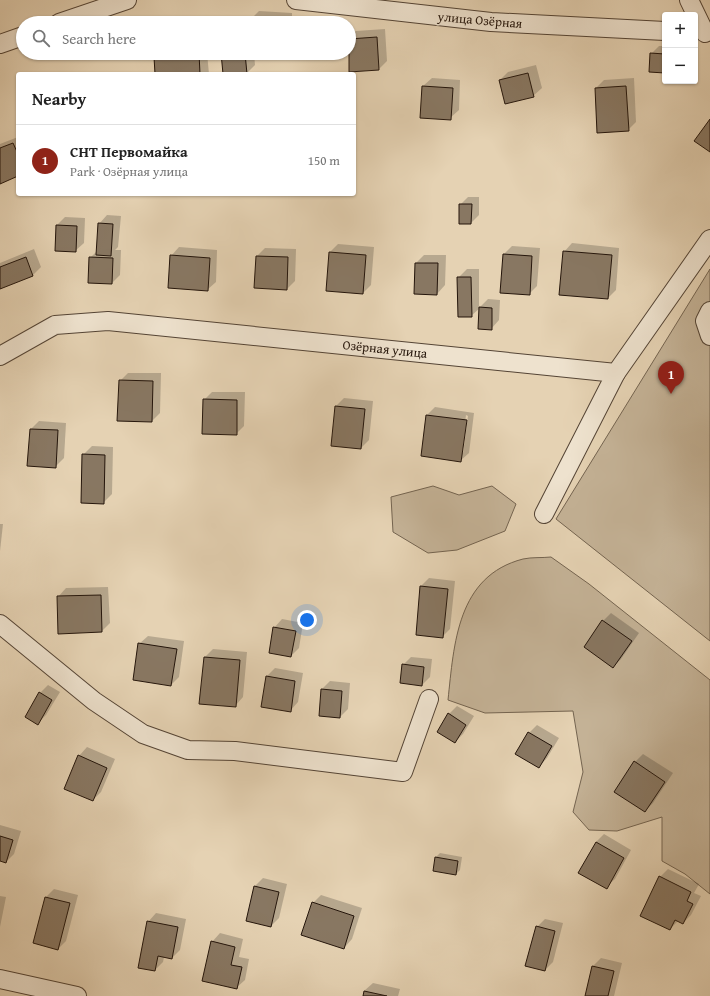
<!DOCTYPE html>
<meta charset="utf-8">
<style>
:root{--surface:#fff;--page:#f2f2f2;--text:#222;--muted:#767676;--line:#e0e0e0;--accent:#8f2418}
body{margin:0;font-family:"Gentium Book Plus",serif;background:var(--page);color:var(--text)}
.controls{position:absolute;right:12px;top:12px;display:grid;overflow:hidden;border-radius:4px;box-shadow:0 1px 3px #0004}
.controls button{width:36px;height:36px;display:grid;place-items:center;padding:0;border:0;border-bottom:1px solid var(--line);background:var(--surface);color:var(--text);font:20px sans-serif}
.you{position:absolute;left:307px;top:620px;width:14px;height:14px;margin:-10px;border:3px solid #fff;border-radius:50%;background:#1a73e8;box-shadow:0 0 0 6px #1a73e833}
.badge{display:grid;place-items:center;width:26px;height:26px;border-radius:50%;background:var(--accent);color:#fff;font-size:13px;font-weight:700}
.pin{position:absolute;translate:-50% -33px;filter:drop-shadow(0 1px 2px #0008)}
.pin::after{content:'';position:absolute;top:21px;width:14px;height:12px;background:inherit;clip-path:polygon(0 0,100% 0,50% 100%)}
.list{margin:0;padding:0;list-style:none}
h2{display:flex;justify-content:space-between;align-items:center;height:52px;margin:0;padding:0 16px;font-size:17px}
h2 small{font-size:13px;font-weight:400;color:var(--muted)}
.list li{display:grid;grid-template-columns:26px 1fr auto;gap:12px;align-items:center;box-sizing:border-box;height:72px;padding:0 16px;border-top:1px solid var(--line)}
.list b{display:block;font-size:15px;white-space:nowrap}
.list p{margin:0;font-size:13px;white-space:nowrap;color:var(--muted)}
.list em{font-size:13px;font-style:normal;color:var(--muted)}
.icon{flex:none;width:22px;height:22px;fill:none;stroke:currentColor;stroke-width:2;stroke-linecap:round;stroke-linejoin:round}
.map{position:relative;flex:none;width:710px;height:996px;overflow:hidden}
.search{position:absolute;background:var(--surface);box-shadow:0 1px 3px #0004;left:16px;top:16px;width:340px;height:44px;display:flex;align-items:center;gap:10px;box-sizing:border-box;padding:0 14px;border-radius:22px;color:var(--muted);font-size:15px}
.panel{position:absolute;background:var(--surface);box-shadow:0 1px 3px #0004;left:16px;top:72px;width:340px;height:124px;border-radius:4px}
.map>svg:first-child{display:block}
</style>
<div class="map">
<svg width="710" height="996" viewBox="0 0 710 996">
<rect width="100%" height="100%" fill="#e5d2b3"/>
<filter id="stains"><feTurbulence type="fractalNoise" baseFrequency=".005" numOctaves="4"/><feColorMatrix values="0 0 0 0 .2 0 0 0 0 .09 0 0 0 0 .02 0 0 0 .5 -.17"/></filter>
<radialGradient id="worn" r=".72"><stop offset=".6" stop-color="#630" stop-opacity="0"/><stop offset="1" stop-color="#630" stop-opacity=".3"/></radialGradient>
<g fill="#c4b296" stroke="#746450">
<polygon points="710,269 710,641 556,519"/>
<polygon points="433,486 459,495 492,486 516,504 505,531 457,550 428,553 393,532 391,497"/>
<path d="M551,557L589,584L710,680V894L685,874L662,861V817L617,831L589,830L573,812L583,772L573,711L485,713L448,700C454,644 457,576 523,559C532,557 542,558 551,557Z"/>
</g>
<g fill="#0003" fill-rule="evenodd">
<polygon points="259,11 292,13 292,23 251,23 251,19"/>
<polygon points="385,29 387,61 379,69 350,71 349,38 356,31"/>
<polygon points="659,46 665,46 665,72 651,54"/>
<polygon points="159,53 207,53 209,74 156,74 155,57"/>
<polygon points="222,53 254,53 255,65 246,74 224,74"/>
<polygon points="536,65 542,88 533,96 500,80 508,72"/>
<polygon points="432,78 460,80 459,110 450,118 423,86"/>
<polygon points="634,78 636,122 628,130 596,88 604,80"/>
<polygon points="18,137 18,175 0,183 0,144"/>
<polygon points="468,197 479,197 479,215 471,223 460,205"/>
<polygon points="107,215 121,216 118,247 115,250 121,250 120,275 112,283 90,258 97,251 99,224"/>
<polygon points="65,217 85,218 84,243 75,251 57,225"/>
<polygon points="572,243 619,248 616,290 608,298 564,252"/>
<polygon points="338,244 374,247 371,285 363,293 330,252"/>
<polygon points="512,246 540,248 537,286 529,294 503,255"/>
<polygon points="179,247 217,250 216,282 207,290 171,256"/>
<polygon points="265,248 296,249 295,281 287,289 257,256"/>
<polygon points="34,249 41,267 33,275 0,288 0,263"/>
<polygon points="424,255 446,255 445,285 437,294 416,263"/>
<polygon points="467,269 479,269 479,308 488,299 500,300 499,320 491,329 480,308 471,316 458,278"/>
<polygon points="128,373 161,373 160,413 152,421 120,381"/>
<polygon points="212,392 245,392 244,426 236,434 204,400"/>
<polygon points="344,398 373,401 369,440 361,448 336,406"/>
<path d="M435,407L474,413L469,453L460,461L422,455L427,415ZM466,415L468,416L463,453H461Z"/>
<polygon points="39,421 66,423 64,458 56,466 28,465 31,429"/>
<polygon points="92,446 113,447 112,494 103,503 83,455"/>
<polygon points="0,524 3,524 0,551"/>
<polygon points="429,578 455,581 450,629 442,637 421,586"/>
<polygon points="108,587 110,623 102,631 58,597 66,588"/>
<polygon points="611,613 639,633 621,659 613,667 603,621"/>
<polygon points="282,619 303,623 299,648 291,656 274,628"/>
<polygon points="148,636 184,641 179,677 171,685 139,644"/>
<polygon points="213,649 247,652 243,697 235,706 200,703 205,657"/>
<polygon points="411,657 432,659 430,677 422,685 403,665"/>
<polygon points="275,668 303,673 298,702 290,711 267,676"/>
<polygon points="330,681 350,683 348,709 340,717 322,689"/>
<polygon points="48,685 60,692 46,715 38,723 40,693"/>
<polygon points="457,706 474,716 463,734 455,742 449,714"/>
<polygon points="537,725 559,738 547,758 539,767 529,733"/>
<polygon points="87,747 115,759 101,792 93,800 79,756"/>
<polygon points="643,754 673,773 653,803 645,811 635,762"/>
<polygon points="0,825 21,831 14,854 6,862 0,860"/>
<polygon points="604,834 631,850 615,879 606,887 596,842"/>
<polygon points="440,853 462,857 460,870 456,874 434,870 436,857"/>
<polygon points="668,869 699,884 694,893 701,896 691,915 683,923 678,921 670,929 660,877"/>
<polygon points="263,878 287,884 279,918 271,926 255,886"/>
<polygon points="54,889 78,895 66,941 58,949 46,897"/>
<polygon points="321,895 362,908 352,939 344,948 313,903"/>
<polygon points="0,896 6,897 0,927"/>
<polygon points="156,913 186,919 180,950 172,958 164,957 163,962 155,970 148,922"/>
<polygon points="545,919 563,923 553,962 545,970 537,927"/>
<polygon points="220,933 243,939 239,957 249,959 245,980 236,988 212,942"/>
<polygon points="601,958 622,963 614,996 586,996 593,966"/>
<polygon points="373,983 400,989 398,996 364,996 364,991"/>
</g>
<g fill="#887762" stroke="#24150b">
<polygon points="250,19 285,21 285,23 250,23"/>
<polygon points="377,37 379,70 349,72 349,39"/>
<polygon points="199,53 200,74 155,74 154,57"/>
<polygon points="221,53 245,53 247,74 223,74"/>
<polygon points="650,53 665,54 665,73 649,72"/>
<polygon points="528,73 534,97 505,104 499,80"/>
<polygon points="422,86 453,88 451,120 420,118"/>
<polygon points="626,86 629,131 597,133 595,88"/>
<polygon points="710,119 710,152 694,141"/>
<polygon points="13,143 18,154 18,176 0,184 0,148"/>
<polygon points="459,204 472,204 471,224 459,224"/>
<polygon points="98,223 113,224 111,256 96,255"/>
<polygon points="56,225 77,226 76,252 55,251"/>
<polygon points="563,251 612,255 608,299 559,295"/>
<polygon points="329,252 366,255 363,294 326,291"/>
<polygon points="503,254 532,256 530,295 500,293"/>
<polygon points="170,255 210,258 208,291 168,288"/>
<polygon points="256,256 288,257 287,290 254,288"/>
<polygon points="26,257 33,276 0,289 0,267"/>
<polygon points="89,257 113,258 112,284 88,283"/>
<polygon points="415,263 438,263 437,295 414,294"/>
<polygon points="457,277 471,277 472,317 458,317"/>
<polygon points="479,307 492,308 492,330 478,329"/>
<polygon points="119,380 153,381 152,422 117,421"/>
<polygon points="203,399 237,400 237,435 202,434"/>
<polygon points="335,406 365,409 361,449 331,446"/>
<polygon points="426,415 467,420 461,462 421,456"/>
<polygon points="30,429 58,430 56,468 27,466"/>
<polygon points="82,454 105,455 104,504 81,503"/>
<polygon points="420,586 448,589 443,638 416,635"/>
<polygon points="101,595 102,632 58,634 57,596"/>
<polygon points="602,620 632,641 613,668 584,647"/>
<polygon points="273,627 296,631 291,657 269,653"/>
<polygon points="138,643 177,649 171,686 133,680"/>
<polygon points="204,657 240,660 236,707 199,704"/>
<polygon points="402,664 424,667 422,686 400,683"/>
<polygon points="266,676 295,681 291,712 261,707"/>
<polygon points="321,689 342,691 340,718 319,716"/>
<polygon points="39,692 52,700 38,725 25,717"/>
<polygon points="448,713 466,725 455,743 437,732"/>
<polygon points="528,732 552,746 539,768 515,754"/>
<polygon points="78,755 107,768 93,801 64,789"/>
<polygon points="634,761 665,782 645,812 614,792"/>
<polygon points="0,836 13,840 6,863 0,861"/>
<polygon points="596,842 624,858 607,889 578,873"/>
<polygon points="435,857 458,861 456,875 433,871"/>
<polygon points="659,876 691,892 687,901 693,904 683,924 675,920 670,930 640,916"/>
<polygon points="254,886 279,892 271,927 246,921"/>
<polygon points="45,897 70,903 58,950 33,943"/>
<polygon points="312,902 354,916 344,949 301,935"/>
<polygon points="147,921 178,927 172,959 158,956 155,971 138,968"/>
<polygon points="536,926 555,931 545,971 525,966"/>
<polygon points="211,941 235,947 231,965 242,967 237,989 202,981"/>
<polygon points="592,966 614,971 608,996 585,996"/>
<polygon points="364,991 387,996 363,996"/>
</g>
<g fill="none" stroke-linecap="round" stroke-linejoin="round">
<g stroke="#544435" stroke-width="20">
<g id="minor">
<polyline points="296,0 491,22 665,31"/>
<polyline points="689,0 705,33"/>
<polyline points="59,23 127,0"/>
<polyline points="0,44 23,36"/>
<polyline points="710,311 705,321 710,336"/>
<polyline points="0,356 55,325 108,321 616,373 710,239"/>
<polyline points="544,514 616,373"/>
<polyline points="0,624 94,701 143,734 188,750 235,751 403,772 429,699"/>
<polyline points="0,979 77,996"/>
</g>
</g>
<use href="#minor" stroke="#eee2ce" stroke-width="18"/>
</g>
<g text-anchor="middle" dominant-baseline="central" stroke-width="3" stroke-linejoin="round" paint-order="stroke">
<g font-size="13" fill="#24150b" stroke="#eee2ce">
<text transform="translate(480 20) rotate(5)">улица Озёрная</text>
<text transform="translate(385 349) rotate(6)">Озёрная улица</text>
</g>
</g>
<rect width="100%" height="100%" filter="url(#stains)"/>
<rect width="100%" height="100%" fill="url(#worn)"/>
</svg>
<div class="controls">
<button>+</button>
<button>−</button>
</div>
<div class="you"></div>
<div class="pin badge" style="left:671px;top:394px">1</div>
<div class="search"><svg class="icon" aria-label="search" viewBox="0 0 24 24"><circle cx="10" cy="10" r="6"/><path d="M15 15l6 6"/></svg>Search here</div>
<section class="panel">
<h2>Nearby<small></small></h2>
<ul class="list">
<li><span class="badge">1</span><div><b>СНТ Первомайка</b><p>Park · Озёрная улица</p></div><em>150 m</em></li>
</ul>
</section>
</div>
